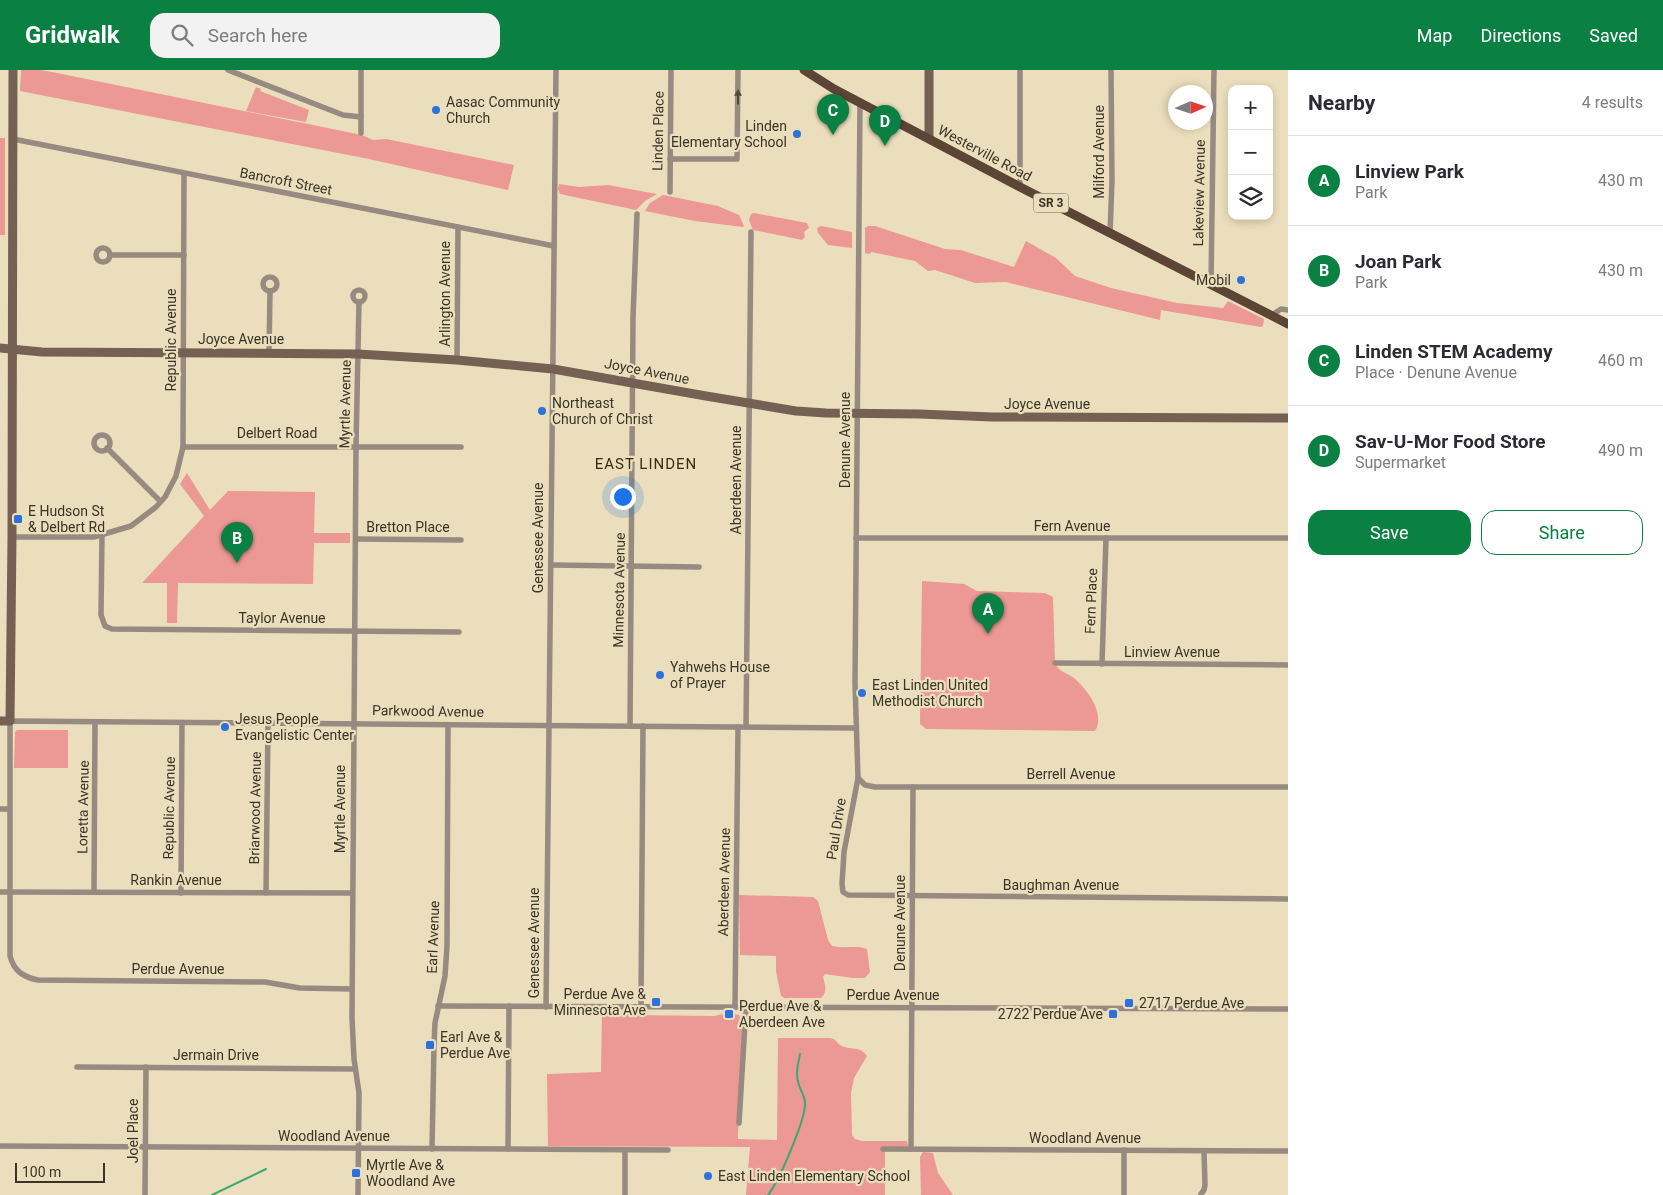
<!DOCTYPE html>
<meta charset="utf-8">
<style>
:root{--surface:#fff;--page:#f2f2f3;--text:#2b2b33;--muted:#7c7c81;--line:#e1e1e2;--accent:#0b8043}
body{margin:0;font-family:Roboto,sans-serif;background:var(--page);color:var(--text)}
.controls{position:absolute;right:15px;top:15px;display:grid;overflow:hidden;border-radius:10px;box-shadow:0 2px 8px #0003}
.controls button{width:45px;height:45px;display:grid;place-items:center;padding:0;border:0;border-bottom:1px solid var(--line);background:var(--surface);color:var(--text);font:25px sans-serif}
.compass{position:absolute;left:1168px;top:15px;width:45px;height:45px;border-radius:50%;background:var(--surface);box-shadow:0 2px 8px #0003;rotate:87deg}
.scale{position:absolute;left:15px;bottom:12px;width:90px;box-sizing:border-box;padding-left:5px;border:2px solid #393427;border-top:0;font-size:14px;line-height:18px;white-space:nowrap;color:#393427;-webkit-text-stroke:4px #ebdebc;paint-order:stroke}
.you{position:absolute;left:622px;top:426px;width:18px;height:18px;margin:-12px;border:4px solid #fff;border-radius:50%;background:#1a73e8;box-shadow:0 0 0 8px #1a73e833}
.badge{display:grid;place-items:center;width:32px;height:32px;border-radius:50%;background:var(--accent);color:#fff;font-size:16px;font-weight:700}
.pin{position:absolute;translate:-50% -41px;filter:drop-shadow(0 1px 2px #0008)}
.pin::after{content:'';position:absolute;top:26px;width:18px;height:15px;background:inherit;clip-path:polygon(0 0,100% 0,50% 100%)}
.list{margin:0;padding:0;list-style:none}
h2{display:flex;justify-content:space-between;align-items:center;height:65px;margin:0;padding:0 20px;font-size:21px}
h2 small{font-size:16px;font-weight:400;color:var(--muted)}
.list li{display:grid;grid-template-columns:32px 1fr auto;gap:15px;align-items:center;box-sizing:border-box;height:90px;padding:0 20px;border-top:1px solid var(--line)}
.list b{display:block;font-size:19px;white-space:nowrap}
.list p{margin:0;font-size:16px;white-space:nowrap;color:var(--muted)}
.list em{font-size:16px;font-style:normal;color:var(--muted)}
.actions{display:flex;gap:10px;padding:15px 20px}
.actions a{flex:1;padding:11px 0;border:1px solid var(--accent);border-radius:15px;text-align:center;font-size:18px;color:var(--accent)}
.actions .main{background:var(--accent);color:#fff}
.icon{flex:none;width:28px;height:28px;fill:none;stroke:currentColor;stroke-width:2;stroke-linecap:round;stroke-linejoin:round}
.map{position:relative;flex:none;width:1288px;height:1125px;overflow:hidden}
header{display:flex;align-items:center;gap:30px;box-sizing:border-box;height:70px;padding:0 25px;background:var(--accent);color:#fff}
header strong{font-size:24px}
nav{display:flex;gap:28px;margin-inline-start:auto;font-size:18px}
.search{width:350px;height:45px;background:var(--page);display:flex;align-items:center;gap:12px;box-sizing:border-box;padding:0 18px;border-radius:15px;color:var(--muted);font-size:19px}
main{display:flex}
aside{flex:1;background:var(--surface)}
.map>svg:first-child{display:block}
</style>
<header>
<strong>Gridwalk</strong>
<div class="search"><svg class="icon" aria-label="search" viewBox="0 0 24 24"><circle cx="10" cy="10" r="6"/><path d="M15 15l6 6"/></svg>Search here</div>
<nav><a>Map</a><a>Directions</a><a>Saved</a></nav>
</header>
<main>
<div class="map">
<svg width="1288" height="1125" viewBox="0 0 1288 1125">
<rect width="100%" height="100%" fill="#ebdebc"/>
<g fill="#ec9894">
<polygon points="21,0 40,0 57,3 362,65 373,70 386,69 514,95 508,120 369,89 20,21"/>
<polygon points="256,17 261,19 260,21 309,40 306,52 246,41"/>
<rect x="0" y="68" width="5" height="97"/>
<polygon points="559,114 579,117 608,115 657,124 645,131 636,140 560,124 558,119"/>
<polygon points="663,125 718,136 739,145 744,156 743,157 695,151 645,141 650,133"/>
<polygon points="754,143 807,153 809,158 804,162 805,167 802,170 753,160 749,150 751,144"/>
<polygon points="821,156 852,162 852,178 828,175 818,163 817,158"/>
<polygon points="868,156 875,156 945,179 961,180 1014,197 1026,171 1056,188 1075,206 1111,218 1177,233 1223,238 1228,231 1264,249 1263,256 1261,257 1161,240 1160,250 1006,212 975,213 935,200 928,201 915,191 871,182 870,184 865,183 865,158"/>
<polygon points="187,403 210,440 228,421 315,422 314,463 350,463 350,473 314,473 313,514 178,513 177,553 167,553 167,513 142,513 204,446 180,414"/>
<path d="M922,511L964,514L977,521L1045,523L1053,527L1055,593C1059,602 1067,603 1074,608C1087,619 1106,644 1095,661L926,659L920,654Z"/>
<polygon points="17,660 68,660 68,698 14,698 15,662"/>
<path d="M739,825L813,827L818,831L828,870L832,876C845,879 856,875 867,879L870,902L865,908H853L825,904L823,907C825,915 828,921 821,928H784L781,926L776,901V886L740,885Z"/>
<path d="M602,942L630,945L714,946L728,943L739,945C747,960 738,1047 738,1069L777,1070L778,968H830C836,969 836,972 840,975C850,981 860,975 867,986L854,1008L851,1023L852,1065L855,1069L862,1071H907L908,1076L905,1078L885,1080V1125H746L750,1077L548,1076L547,1004L601,1002Z"/>
<polygon points="923,1082 933,1083 938,1103 953,1125 921,1125 920,1087"/>
</g>
<g fill="none" stroke-linecap="round" stroke-linejoin="round">
<g stroke="#3ea873" stroke-width="2">
<polyline points="212,1125 266,1099"/>
<path d="M768,1125C779,1111 806,1049 805,1033C805,1027 801,1021 799,1015C795,1005 798,994 800,984"/>
</g>
<g stroke="#978a81" stroke-width="5.5">
<polyline points="228,0 343,45 361,47"/>
<polyline points="860,32 855,613 858,708 844,782 842,814 843,822 848,825 1288,829"/>
<polyline points="361,63 361,0"/>
<polyline points="13,69 554,176"/>
<polyline points="670,89 737,89 738,0"/>
<polyline points="1020,117 1020,0"/>
<polyline points="670,122 671,0"/>
<polyline points="1110,164 1112,110 1111,0"/>
<circle cx="103" cy="185" r="7"/>
<polyline points="110,185 184,185"/>
<circle cx="270" cy="214" r="7"/>
<polyline points="1211,215 1214,0"/>
<circle cx="359" cy="226" r="6"/>
<polyline points="1272,245 1281,239 1288,240"/>
<polyline points="269,283 270,221"/>
<polyline points="457,290 458,157"/>
<circle cx="102" cy="373" r="8"/>
<polyline points="183,377 461,377"/>
<polyline points="107,378 160,431"/>
<polyline points="102,466 101,545 105,556 112,559 459,562"/>
<polyline points="12,467 94,467 131,456 156,437 165,427 176,406 183,377 184,104"/>
<polyline points="856,468 1288,468"/>
<polyline points="356,469 461,470"/>
<polyline points="551,495 699,497"/>
<polyline points="1055,593 1288,595"/>
<polyline points="1102,594 1106,468"/>
<polyline points="630,656 633,248 637,144"/>
<polyline points="746,657 751,162"/>
<polyline points="858,708 865,715 875,717 1288,717"/>
<polyline points="0,739 9,739"/>
<polyline points="0,822 352,823"/>
<polyline points="94,822 95,652"/>
<polyline points="181,823 182,653"/>
<polyline points="266,823 268,653"/>
<path d="M352,919L300,918L265,912L38,910C23,907 14,901 10,886V651L855,658"/>
<polyline points="438,936 1288,939"/>
<polyline points="546,937 556,0"/>
<polyline points="641,937 643,656"/>
<polyline points="735,937 738,657"/>
<polyline points="77,997 355,999"/>
<polyline points="739,1053 746,937"/>
<polyline points="0,1076 668,1080"/>
<polyline points="432,1079 434,975 435,953 445,906 447,876 448,656"/>
<polyline points="508,1079 509,936"/>
<polyline points="883,1079 1288,1081"/>
<polyline points="911,1079 913,717"/>
<polyline points="1201,1124 1204,1120 1205,1115 1204,1081"/>
<polyline points="145,1125 146,997"/>
<polyline points="358,1125 359,1023 354,989 352,948 356,376 359,232"/>
<polyline points="625,1125 625,1081"/>
<polyline points="1124,1125 1124,1080"/>
</g>
<g stroke="#756154" stroke-width="9">
<polyline points="929,68 929,0"/>
<polyline points="0,278 42,282 358,284 457,290 553,299 706,326 796,341 826,343 920,344 992,347 1288,348"/>
<polyline points="0,651 10,651 12,467 13,0"/>
</g>
<polyline stroke="#5c4535" stroke-width="9" points="804,0 834,19 1020,117 1288,254"/>
</g>
<defs><path id="oneway-solid" d="M-6-.8H1V-3.2L6.5 0L1 3.2V.8H-6Z" transform="scale(1.25)"/></defs>
<use fill="#504a3e" href="#oneway-solid" transform="translate(738 27) rotate(-90)"/>
<g fill="#2c71dd" stroke="#ebdebc" stroke-width="2">
<circle cx="436" cy="40" r="5"/>
<circle cx="797" cy="64" r="5"/>
<circle cx="1241" cy="210" r="5"/>
<circle cx="542" cy="341" r="5"/>
<rect x="13" y="444" width="10" height="10" rx="2.5"/>
<circle cx="660" cy="605" r="5"/>
<circle cx="862" cy="623" r="5"/>
<circle cx="225" cy="657" r="5"/>
<rect x="651" y="927" width="10" height="10" rx="2.5"/>
<rect x="1124" y="928" width="10" height="10" rx="2.5"/>
<rect x="724" y="939" width="10" height="10" rx="2.5"/>
<rect x="1108" y="939" width="10" height="10" rx="2.5"/>
<rect x="425" y="970" width="10" height="10" rx="2.5"/>
<rect x="351" y="1098" width="10" height="10" rx="2.5"/>
<circle cx="708" cy="1106" r="5"/>
</g>
<g text-anchor="middle" dominant-baseline="central" stroke-width="4.5" stroke-linejoin="round" paint-order="stroke">
<rect fill="#ebdebc" stroke="#6e6754" stroke-width="1" x="1033.5" y="123.5" width="35" height="19" rx="4"/>
<g font-size="12" font-weight="bold" fill="#393427">
<text x="1051" y="133">SR 3</text>
</g>
<g font-size="14" fill="#393427" stroke="#ebdebc" text-anchor="start">
<text x="446" y="32">Aasac Community<tspan x="446" dy="16">Church</tspan></text>
<text x="787" y="56" text-anchor="end">Linden<tspan x="787" dy="16">Elementary School</tspan></text>
<text x="1231" y="210" text-anchor="end">Mobil</text>
<text x="552" y="333">Northeast<tspan x="552" dy="16">Church of Christ</tspan></text>
<text x="28" y="441">E Hudson St<tspan x="28" dy="16">&amp; Delbert Rd</tspan></text>
<text x="670" y="597">Yahwehs House<tspan x="670" dy="16">of Prayer</tspan></text>
<text x="872" y="615">East Linden United<tspan x="872" dy="16">Methodist Church</tspan></text>
<text x="235" y="649">Jesus People<tspan x="235" dy="16">Evangelistic Center</tspan></text>
<text x="646" y="924" text-anchor="end">Perdue Ave &amp;<tspan x="646" dy="16">Minnesota Ave</tspan></text>
<text x="1139" y="933">2717 Perdue Ave</text>
<text x="739" y="936">Perdue Ave &amp;<tspan x="739" dy="16">Aberdeen Ave</tspan></text>
<text x="1103" y="944" text-anchor="end">2722 Perdue Ave</text>
<text x="440" y="967">Earl Ave &amp;<tspan x="440" dy="16">Perdue Ave</tspan></text>
<text x="366" y="1095">Myrtle Ave &amp;<tspan x="366" dy="16">Woodland Ave</tspan></text>
<text x="718" y="1106">East Linden Elementary School</text>
</g>
<g font-size="14" fill="#393427" stroke="#ebdebc">
<text transform="translate(658 61) rotate(-89)">Linden Place</text>
<text transform="translate(1099 82) rotate(-90)">Milford Avenue</text>
<text transform="translate(985 83) rotate(28)">Westerville Road</text>
<text transform="translate(286 111) rotate(11)">Bancroft Street</text>
<text transform="translate(1199 123) rotate(-89)">Lakeview Avenue</text>
<text transform="translate(445 224) rotate(-90)">Arlington Avenue</text>
<text x="241" y="269">Joyce Avenue</text>
<text transform="translate(171 270) rotate(-90)">Republic Avenue</text>
<text transform="translate(647 301) rotate(11)">Joyce Avenue</text>
<text transform="translate(345 334) rotate(-89)">Myrtle Avenue</text>
<text x="1047" y="334">Joyce Avenue</text>
<text x="277" y="363">Delbert Road</text>
<text transform="translate(845 370) rotate(-90)">Denune Avenue</text>
<text transform="translate(736 410) rotate(-90)">Aberdeen Avenue</text>
<text x="1072" y="456">Fern Avenue</text>
<text x="408" y="457">Bretton Place</text>
<text transform="translate(538 468) rotate(-90)">Genessee Avenue</text>
<text transform="translate(619 520) rotate(-89)">Minnesota Avenue</text>
<text transform="translate(1091 531) rotate(-88)">Fern Place</text>
<text x="282" y="548">Taylor Avenue</text>
<text x="1172" y="582">Linview Avenue</text>
<text transform="translate(428 641) rotate(1)">Parkwood Avenue</text>
<text x="1071" y="704">Berrell Avenue</text>
<text transform="translate(83 737) rotate(-89)">Loretta Avenue</text>
<text transform="translate(169 738) rotate(-89)">Republic Avenue</text>
<text transform="translate(255 738) rotate(-89)">Briarwood Avenue</text>
<text transform="translate(340 739) rotate(-90)">Myrtle Avenue</text>
<text transform="translate(836 759) rotate(-81)">Paul Drive</text>
<text x="176" y="810">Rankin Avenue</text>
<text transform="translate(724 812) rotate(-89)">Aberdeen Avenue</text>
<text x="1061" y="815">Baughman Avenue</text>
<text transform="translate(900 853) rotate(-90)">Denune Avenue</text>
<text transform="translate(433 867) rotate(-88)">Earl Avenue</text>
<text transform="translate(534 873) rotate(-90)">Genessee Avenue</text>
<text x="178" y="899">Perdue Avenue</text>
<text x="893" y="925">Perdue Avenue</text>
<text x="216" y="985">Jermain Drive</text>
<text transform="translate(133 1061) rotate(-90)">Joel Place</text>
<text x="334" y="1066">Woodland Avenue</text>
<text x="1085" y="1068">Woodland Avenue</text>
</g>
<g font-size="15" letter-spacing="1" fill="#362c0e" stroke="#ebdebc">
<text x="646" y="394">EAST LINDEN</text>
</g>
</g>
</svg>
<div class="controls">
<button>+</button>
<button>−</button>
<button><svg class="icon" aria-label="layers" viewBox="0 0 24 24"><path d="M12 4l9 5-9 5-9-5zM3 14l9 5 9-5"/></svg></button>
</div>
<svg class="compass" viewBox="-18 -18 36 36"><path d="M0-13l5 13h-10z" fill="#e53935"/><path d="M0 13l5-13h-10z" fill="#7c7c81"/></svg>
<div class="scale">100 m</div>
<div class="you"></div>
<div class="pin badge" style="left:988px;top:564px">A</div>
<div class="pin badge" style="left:237px;top:493px">B</div>
<div class="pin badge" style="left:833px;top:65px">C</div>
<div class="pin badge" style="left:885px;top:76px">D</div>
</div>
<aside>
<h2>Nearby<small>4 results</small></h2>
<ul class="list">
<li><span class="badge">A</span><div><b>Linview Park</b><p>Park</p></div><em>430 m</em></li>
<li><span class="badge">B</span><div><b>Joan Park</b><p>Park</p></div><em>430 m</em></li>
<li><span class="badge">C</span><div><b>Linden STEM Academy</b><p>Place · Denune Avenue</p></div><em>460 m</em></li>
<li><span class="badge">D</span><div><b>Sav-U-Mor Food Store</b><p>Supermarket</p></div><em>490 m</em></li>
</ul>
<div class="actions"><a class="main">Save</a><a>Share</a></div>
</aside>
</main>
